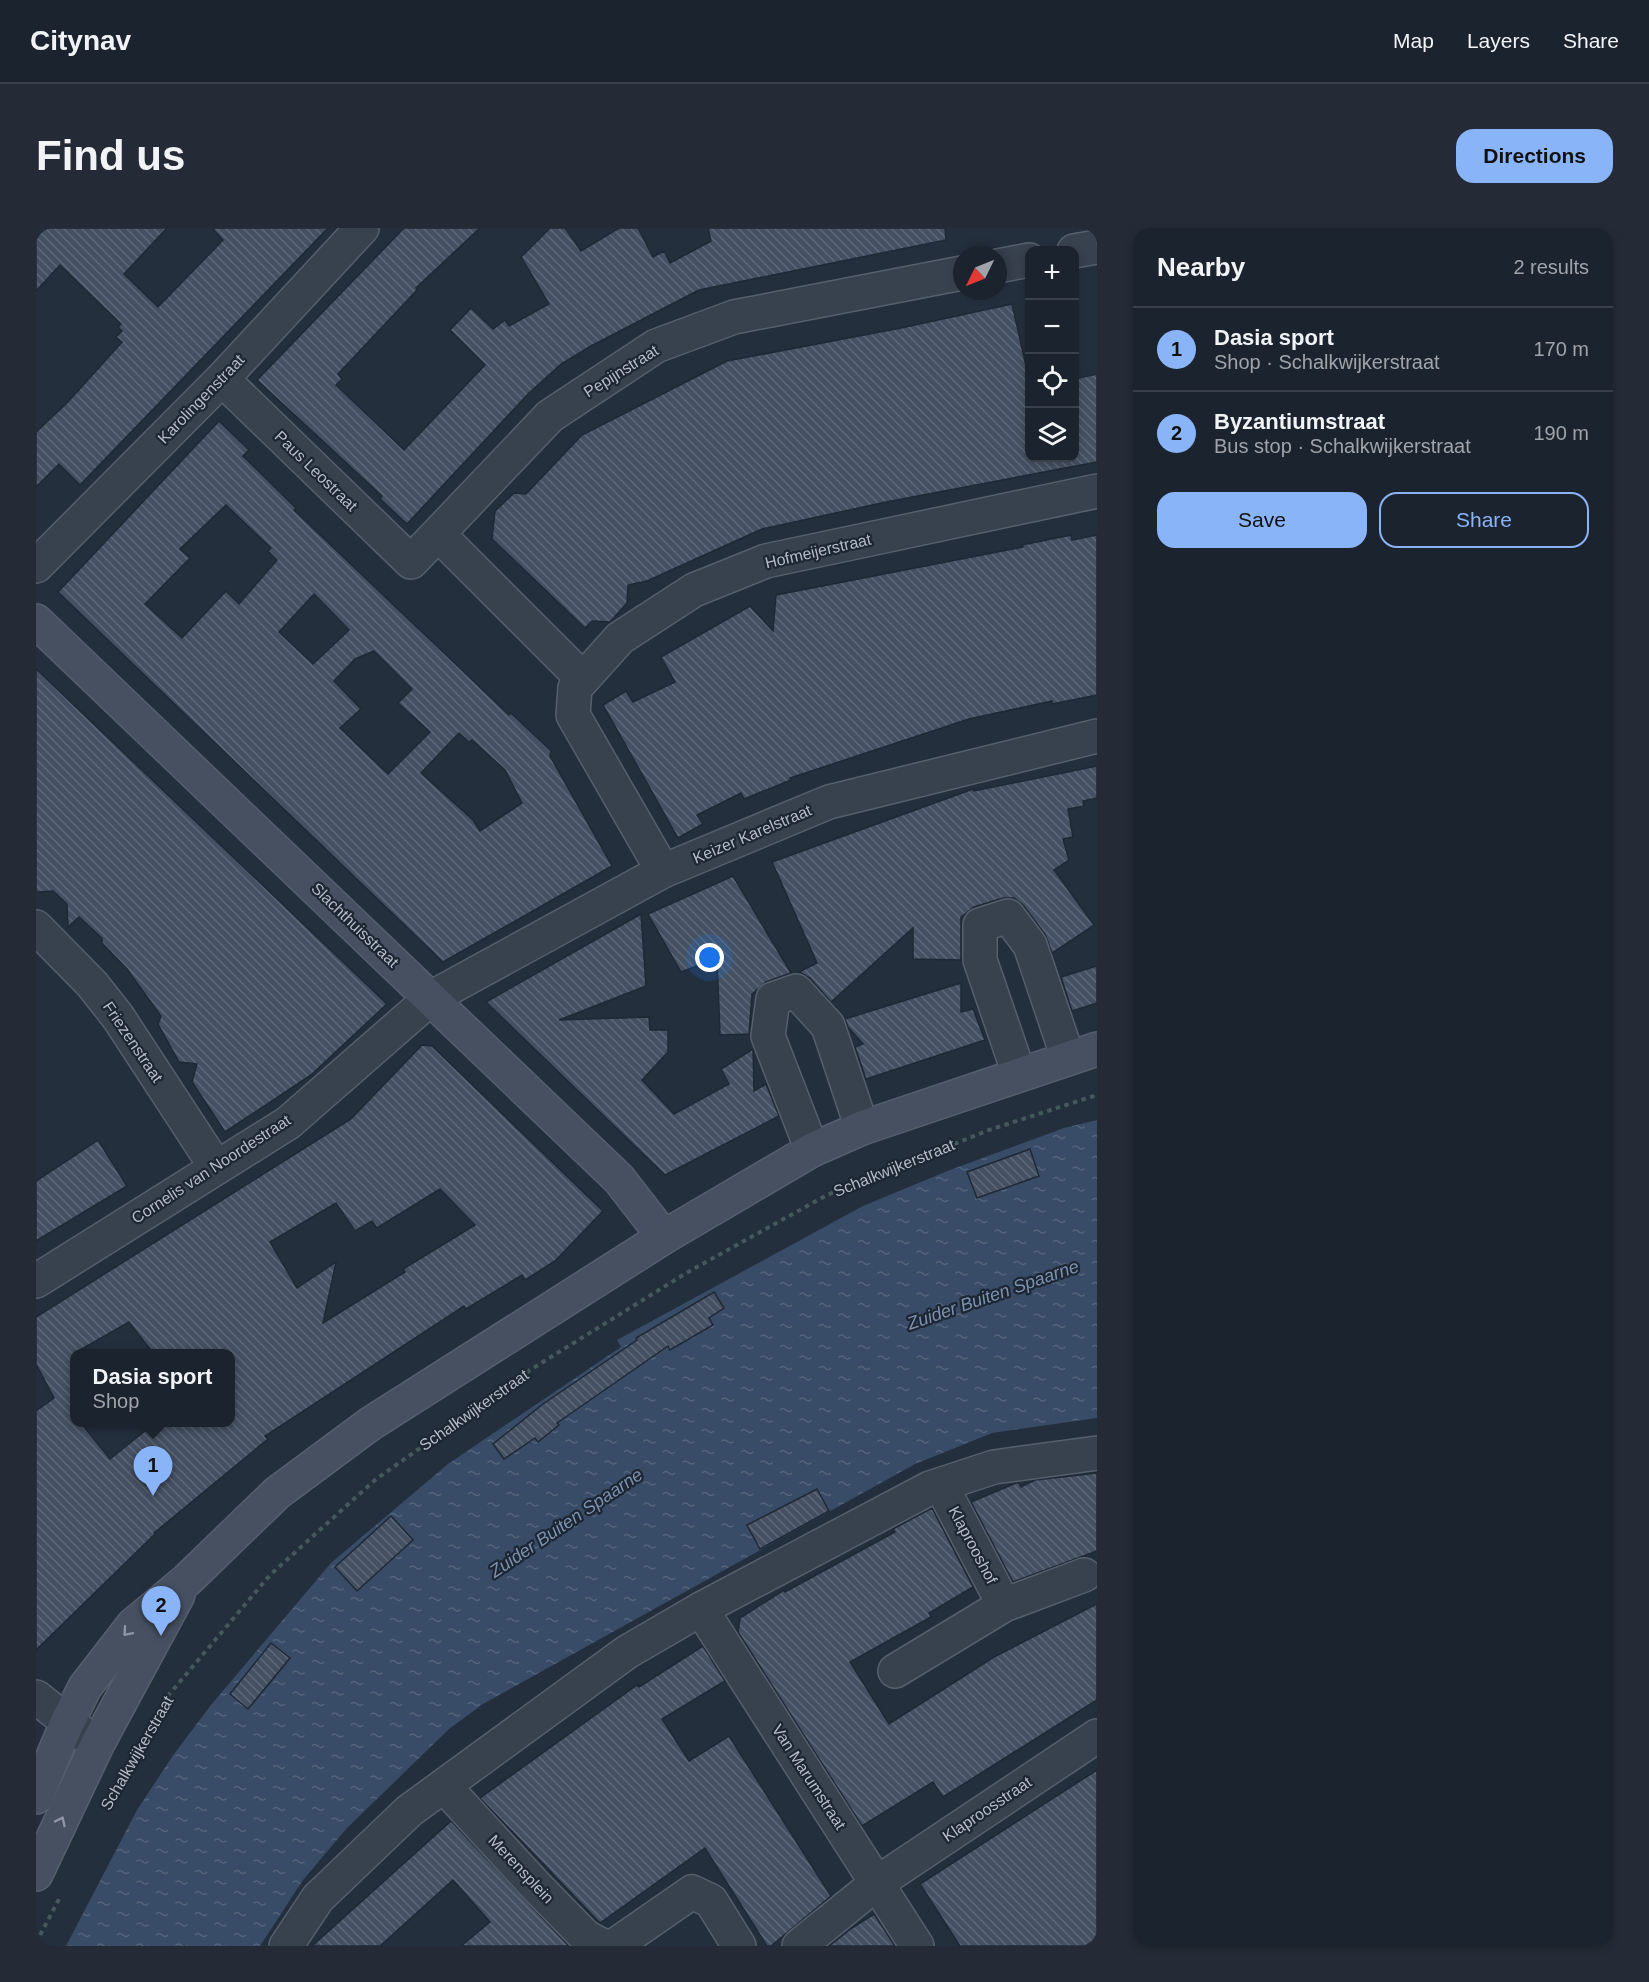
<!DOCTYPE html>
<meta charset="utf-8">
<style>
:root{--surface:#1b232e;--page:#242b36;--text:#f1f3f6;--muted:#a0a4aa;--line:#39404a;--accent:#8ab4f8}
body{margin:0;font-family:Arial,sans-serif;background:var(--page);color:var(--text)}
.controls{position:absolute;right:18px;top:18px;display:grid;overflow:hidden;border-radius:12px;box-shadow:0 3px 9px #0003}
.controls button{width:54px;height:54px;display:grid;place-items:center;padding:0;border:0;border-bottom:2px solid var(--line);background:var(--surface);color:var(--text);font:30px sans-serif}
.compass{position:absolute;left:917px;top:18px;width:54px;height:54px;border-radius:50%;background:var(--surface);box-shadow:0 3px 9px #0003;rotate:227deg}
.you{position:absolute;left:674px;top:730px;width:21px;height:21px;margin:-15px;border:4px solid #fff;border-radius:50%;background:#1a73e8;box-shadow:0 0 0 9px #1a73e833}
.badge{display:grid;place-items:center;width:39px;height:39px;border-radius:50%;background:var(--accent);color:#111;font-size:20px;font-weight:700}
.pin{position:absolute;translate:-50% -50px;filter:drop-shadow(0 2px 3px #0008)}
.pin::after{content:'';position:absolute;top:32px;width:21px;height:18px;background:inherit;clip-path:polygon(0 0,100% 0,50% 100%)}
.popup{position:absolute;left:34px;top:1121px;width:165px;height:78px;box-sizing:border-box;display:grid;place-content:center;border-radius:12px;background:var(--surface);filter:drop-shadow(0 2px 4px #0005);font-size:20px;white-space:nowrap;color:var(--muted)}
.popup b{font-size:22px;color:var(--text)}
.popup::after{content:'';position:absolute;left:50%;top:100%;margin-left:-12px;border:12px solid transparent;border-top-color:var(--surface)}
.list{margin:0;padding:0;list-style:none}
h2{display:flex;justify-content:space-between;align-items:center;height:78px;margin:0;padding:0 24px;font-size:26px}
h2 small{font-size:20px;font-weight:400;color:var(--muted)}
.list li{display:grid;grid-template-columns:39px 1fr auto;gap:18px;align-items:center;box-sizing:border-box;height:84px;padding:0 24px;border-top:2px solid var(--line)}
.list b{display:block;font-size:22px;white-space:nowrap}
.list p{margin:0;font-size:20px;white-space:nowrap;color:var(--muted)}
.list em{font-size:20px;font-style:normal;color:var(--muted)}
.actions{display:flex;gap:12px;padding:18px 24px}
.actions a{flex:1;padding:14px 0;border:2px solid var(--accent);border-radius:18px;text-align:center;font-size:21px;color:var(--accent)}
.actions .main{background:var(--accent);color:#111}
.icon{flex:none;width:33px;height:33px;fill:none;stroke:currentColor;stroke-width:2;stroke-linecap:round;stroke-linejoin:round}
.map{position:relative;flex:none;width:1061px;height:1718px;overflow:hidden;border-radius:18px}
header{display:flex;align-items:center;gap:36px;box-sizing:border-box;height:84px;padding:0 30px;background:var(--surface);border-bottom:2px solid var(--line)}
header strong{font-size:28px}
nav{display:flex;gap:33px;margin-inline-start:auto;font-size:21px}
.intro{display:flex;align-items:center;justify-content:space-between;box-sizing:border-box;height:144px;padding:0 36px}
h1{margin:0;font-size:42px}
.button{padding:15px 27px;border-radius:18px;background:var(--accent);color:#111;font-size:21px;font-weight:700}
main{display:flex;gap:36px;padding:0 36px}
aside{flex:1;background:var(--surface);border-radius:18px;box-shadow:0 3px 9px #0003}
.map>svg:first-child{display:block}
</style>
<header>
<strong>Citynav</strong>
<nav><a>Map</a><a>Layers</a><a>Share</a></nav>
</header>
<div class="intro"><h1>Find us</h1><a class="button">Directions</a></div>
<main>
<div class="map">
<svg width="1061" height="1718" viewBox="0 0 1061 1718">
<defs>
<pattern id="water-ripples" width="26" height="14" patternUnits="userSpaceOnUse" patternTransform="scale(1.5)"><rect width="26" height="14" fill="#394c67"/><path d="M2 4q2-2 4 0t4 0M15 11q2-2 4 0t4 0" fill="none" stroke="#53647b"/></pattern>
<pattern id="building-back-hatch" width="6" height="6" patternUnits="userSpaceOnUse" patternTransform="scale(1.5)"><rect width="6" height="6" fill="#455162"/><path d="M-1 5l2 2M0 0l6 6M5-1l2 2" fill="none" stroke="#5d6877"/></pattern>
</defs>
<rect width="100%" height="100%" fill="#242f3e"/>
<polygon fill="url(#water-ripples)" points="1061,892 1061,1190 956,1205 879,1236 447,1476 413,1501 311,1600 267,1652 224,1718 30,1718 101,1582 138,1526 175,1477 295,1335 412,1236 585,1119 581,1112 827,978 914,942 1028,900"/>
<g fill="url(#building-back-hatch)" stroke="#1f2835" stroke-width="1.5" fill-rule="evenodd">
<polygon points="0,0 131,0 88,46 122,79 187,12 176,0 292,0 44,257 23,236 0,259 0,204 31,175 86,114 80,109 86,103 82,99 85,96 24,37 0,63"/>
<polygon points="368,0 444,0 380,60 381,62 302,146 306,151 300,157 368,222 449,137 414,102 435,80 457,101 469,92 473,98 513,76 485,29 514,0 529,0 545,23 583,0 602,0 617,29 628,23 634,35 675,13 672,0 909,0 910,12 663,62 555,118 525,136 492,166 371,296 344,271 346,268 221,152"/>
<polygon points="976,76 993,151 993,230 1038,230 1038,151 1061,146 1061,234 850,274 726,301 611,353 592,357 591,375 574,394 556,393 549,400 456,311 459,283 478,265 490,266 546,207 691,133 865,100"/>
<path d="M183,193L213,222L207,228L260,280L258,282L473,487L475,485L515,523L514,528L576,638L407,734L22,364ZM190,277L235,320L232,323L241,332L203,376L190,363L146,410L109,376L154,330L144,321ZM278,366L313,402L277,436L243,404ZM338,423L376,461L362,475L394,504L352,546L304,500L325,481L298,453L319,431ZM423,505L433,514L436,512L469,542L486,575L444,603L437,592L385,545Z"/>
<polygon points="1035,307 1036,312 1061,307 1061,467 1016,476 1016,473 933,491 754,550 755,552 708,571 705,565 661,587 667,596 642,610 567,477 590,463 597,474 639,454 625,429 714,378 737,403 740,367 987,319 986,317"/>
<polygon points="0,441 351,776 275,847 189,904 156,854 161,836 143,834 122,796 125,788 91,741 66,715 66,710 43,689 32,699 31,676 17,663 0,664"/>
<polygon points="1061,538 1061,570 1047,573 1048,578 1032,581 1037,609 1027,611 1033,632 1018,642 1058,697 1016,725 1009,706 987,677 978,670 967,670 938,679 925,689 925,732 877,731 877,700 795,774 774,750 763,744 781,735 736,634 937,561 938,563"/>
<polygon points="697,648 755,745 730,754 716,766 713,806 684,807 681,730 645,744 612,686"/>
<polygon points="605,686 610,758 523,792 613,789 614,802 632,802 632,824 606,852 638,886 693,856 685,841 717,821 718,863 730,856 743,888 629,947 450,774"/>
<polygon points="1061,738 1061,775 1036,783 1025,749"/>
<polygon points="925,755 925,784 937,781 949,812 830,851 819,819 827,816 812,799 809,791"/>
<path d="M386,817L396,818L567,983L519,1033L489,1052L486,1047L430,1081L428,1078L229,1208L232,1211L118,1305L119,1306L0,1422V1183L18,1170L0,1136V1089L315,891ZM404,961L439,997L367,1041L369,1044L287,1095L300,1034L261,1060L234,1014L300,975L319,1003L336,993L341,1000ZM93,1094L117,1125H195V1194H120L74,1231L44,1194H39V1125Z"/>
<polygon points="62,912 91,958 0,1013 0,953"/>
<polygon points="994,921 1003,948 941,970 931,944"/>
<polygon points="678,1064 688,1080 673,1090 677,1097 634,1122 632,1118 521,1195 523,1197 502,1214 499,1210 468,1231 457,1216 507,1176 601,1112 600,1110"/>
<polygon points="1061,1245 1061,1323 977,1354 935,1274 980,1255 983,1255 985,1259 999,1252"/>
<polygon points="781,1261 793,1283 724,1321 711,1297"/>
<polygon points="896,1280 937,1359 893,1385 895,1389 814,1434 853,1496 958,1429 1061,1376 1061,1472 907,1569 897,1554 826,1598 702,1404 704,1390 748,1362 749,1364 859,1304 857,1301"/>
<polygon points="355,1288 377,1312 321,1363 299,1339"/>
<polygon points="235,1415 254,1430 212,1481 194,1466"/>
<polygon points="667,1418 689,1453 626,1491 653,1533 693,1508 795,1668 735,1718 731,1718 669,1620 564,1695 444,1570 601,1457 603,1459"/>
<polygon points="1061,1542 1061,1718 924,1718 884,1656"/>
<polygon points="415,1593 533,1718 425,1718 454,1694 417,1652 344,1718 276,1718"/>
<polygon points="838,1686 859,1718 793,1718 816,1700"/>
</g>
<g fill="none" stroke-linecap="round" stroke-linejoin="round">
<g stroke="#565f6c" stroke-width="36">
<g id="street">
<polyline points="1038,23 1061,19"/>
<polyline points="962,38 993,32"/>
<polyline points="186,151 375,334 514,188 620,118 698,89 926,45"/>
<polyline points="403,307 547,451"/>
<polyline points="0,338 186,151 326,0"/>
<polyline points="627,643 537,487 539,460 584,410 658,362 730,333 1061,263"/>
<polyline points="0,699 56,756 82,789 180,939"/>
<polyline points="983,846 944,732 944,697 972,688 994,717 1032,830"/>
<polyline points="776,922 732,808 737,771 760,763 792,798 826,900"/>
<polyline points="0,1053 252,895 395,770 627,643 793,574 1061,508"/>
<polyline points="905,1257 968,1377"/>
<polyline points="665,1381 881,1718"/>
<polyline points="859,1443 968,1377 1048,1347"/>
<polyline points="0,1469 61,1517"/>
<polyline points="408,1558 499,1657 550,1709 567,1718"/>
<polyline points="250,1718 282,1670 373,1583 591,1424 665,1381 894,1260 958,1239 1061,1225"/>
<polyline points="578,1718 656,1664 675,1673 703,1718"/>
<polyline points="763,1718 841,1655 1061,1508"/>
</g>
</g>
<g stroke="#565f6c" stroke-width="36">
<g id="secondary">
<polyline points="0,393 583,951 628,1009"/>
<polyline points="0,1569 31,1495 49,1459 97,1397 151,1352 241,1265 334,1196 628,1009 776,922 826,900 1061,821"/>
<polyline points="0,1646 61,1517 142,1367"/>
</g>
</g>
<g stroke="#44595c" stroke-width="4" stroke-dasharray="4.5 4.5" stroke-linecap="butt">
<polyline points="78,1562 131,1469 234,1347 339,1252 494,1142 652,1044 791,967 953,902 1061,867"/>
<polyline points="0,1715 23,1671"/>
</g>
<use href="#street" stroke="#38414e" stroke-width="33"/>
<use href="#secondary" stroke="#465061" stroke-width="33"/>
</g>
<defs><path id="oneway-chevron" d="M-2-3.5L2.5 0L-2 3.5" fill="none" stroke-width="1.6" stroke-linecap="round" stroke-linejoin="round" transform="scale(1.5)"/></defs>
<g stroke="#8e96a5">
<use href="#oneway-chevron" transform="translate(91 1404) rotate(131)"/>
<use href="#oneway-chevron" transform="translate(25 1593) rotate(-65)"/>
</g>
<g text-anchor="middle" dominant-baseline="central" stroke-width="4.5" stroke-linejoin="round" paint-order="stroke">
<g font-size="16" fill="#b4bcc9" stroke="#1d2633">
<text transform="translate(585 143) rotate(-32)">Pepijnstraat</text>
<text transform="translate(165 171) rotate(-46)">Karolingenstraat</text>
<text transform="translate(280 243) rotate(44)">Paus Leostraat</text>
<text transform="translate(782 323) rotate(-13)">Hofmeijerstraat</text>
<text transform="translate(716 606) rotate(-23)">Keizer Karelstraat</text>
<text transform="translate(319 697) rotate(44)">Slachthuisstraat</text>
<text transform="translate(97 814) rotate(56)">Friezenstraat</text>
<text transform="translate(858 940) rotate(-22)">Schalkwijkerstraat</text>
<text transform="translate(175 941) rotate(-33)">Cornelis van Noordestraat</text>
<text transform="translate(438 1182) rotate(-35)">Schalkwijkerstraat</text>
<text transform="translate(937 1317) rotate(62)">Klaprooshof</text>
<text transform="translate(101 1525) rotate(-60)">Schalkwijkerstraat</text>
<text transform="translate(773 1549) rotate(57)">Van Marumstraat</text>
<text transform="translate(951 1581) rotate(-34)">Klaproosstraat</text>
<text transform="translate(485 1641) rotate(47)">Merensplein</text>
</g>
<g font-size="18" font-style="italic" fill="#7c92b1" stroke="#1d2633">
<text transform="translate(957 1067) rotate(-19)">Zuider Buiten Spaarne</text>
<text transform="translate(530 1295) rotate(-34)">Zuider Buiten Spaarne</text>
</g>
</g>
</svg>
<div class="controls">
<button>+</button>
<button>−</button>
<button><svg class="icon" aria-label="locate" viewBox="0 0 24 24"><circle cx="12" cy="12" r="6"/><path d="M12 2v4M12 18v4M2 12h4M18 12h4"/></svg></button>
<button><svg class="icon" aria-label="layers" viewBox="0 0 24 24"><path d="M12 4l9 5-9 5-9-5zM3 14l9 5 9-5"/></svg></button>
</div>
<svg class="compass" viewBox="-18 -18 36 36"><path d="M0-13l5 13h-10z" fill="#e53935"/><path d="M0 13l5-13h-10z" fill="#a0a4aa"/></svg>
<div class="you"></div>
<div class="pin badge" style="left:117px;top:1268px">1</div>
<div class="popup"><b>Dasia sport</b>Shop</div>
<div class="pin badge" style="left:125px;top:1408px">2</div>
</div>
<aside>
<h2>Nearby<small>2 results</small></h2>
<ul class="list">
<li><span class="badge">1</span><div><b>Dasia sport</b><p>Shop · Schalkwijkerstraat</p></div><em>170 m</em></li>
<li><span class="badge">2</span><div><b>Byzantiumstraat</b><p>Bus stop · Schalkwijkerstraat</p></div><em>190 m</em></li>
</ul>
<div class="actions"><a class="main">Save</a><a>Share</a></div>
</aside>
</main>
